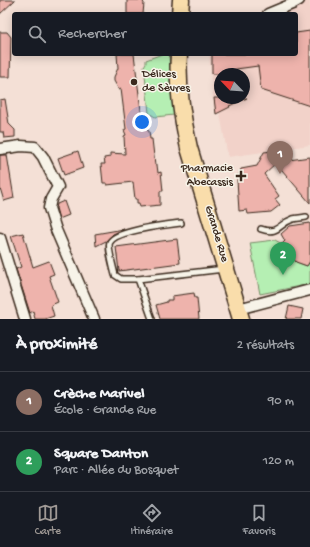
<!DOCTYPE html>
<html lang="fr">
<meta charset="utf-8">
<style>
:root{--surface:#171b24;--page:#20242c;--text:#f1f3f6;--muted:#9ea1a6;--line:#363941;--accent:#9f9995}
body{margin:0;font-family:"Gochi Hand",sans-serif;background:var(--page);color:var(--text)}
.compass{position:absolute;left:214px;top:68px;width:36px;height:36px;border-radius:50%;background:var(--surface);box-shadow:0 2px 10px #0003;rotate:295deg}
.you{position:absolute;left:142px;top:122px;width:14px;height:14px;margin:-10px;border:3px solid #fff;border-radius:50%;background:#1a73e8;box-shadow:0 0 0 6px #1a73e833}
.badge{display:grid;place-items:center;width:26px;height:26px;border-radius:50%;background:var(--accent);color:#fff;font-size:13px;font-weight:700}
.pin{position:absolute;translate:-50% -33px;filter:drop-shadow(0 1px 2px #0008)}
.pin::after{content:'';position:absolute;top:21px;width:14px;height:12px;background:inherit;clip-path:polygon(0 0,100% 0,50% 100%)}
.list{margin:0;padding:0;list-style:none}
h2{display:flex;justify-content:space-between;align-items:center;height:52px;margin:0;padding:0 16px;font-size:17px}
h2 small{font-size:13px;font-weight:400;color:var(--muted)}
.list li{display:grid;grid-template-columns:26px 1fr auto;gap:12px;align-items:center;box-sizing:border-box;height:60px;padding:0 16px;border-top:1px solid var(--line)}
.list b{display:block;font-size:15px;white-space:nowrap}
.list p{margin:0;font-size:13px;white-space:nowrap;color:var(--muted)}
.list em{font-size:13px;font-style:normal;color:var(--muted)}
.icon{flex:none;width:22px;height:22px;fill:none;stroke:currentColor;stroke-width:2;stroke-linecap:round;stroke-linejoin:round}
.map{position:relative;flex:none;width:310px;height:319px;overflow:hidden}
.search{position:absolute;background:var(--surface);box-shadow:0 2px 10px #0003;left:12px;right:12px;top:12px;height:44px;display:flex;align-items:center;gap:10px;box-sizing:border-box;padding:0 14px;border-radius:4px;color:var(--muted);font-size:15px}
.sheet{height:172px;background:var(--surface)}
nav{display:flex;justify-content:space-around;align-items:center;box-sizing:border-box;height:56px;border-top:1px solid var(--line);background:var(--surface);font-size:11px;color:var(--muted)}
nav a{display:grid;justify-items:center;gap:2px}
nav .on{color:var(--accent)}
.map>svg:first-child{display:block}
</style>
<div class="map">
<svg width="310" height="319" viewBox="0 0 310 319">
<rect width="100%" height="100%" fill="#f4e0d6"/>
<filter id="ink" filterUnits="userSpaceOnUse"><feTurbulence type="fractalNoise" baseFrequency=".025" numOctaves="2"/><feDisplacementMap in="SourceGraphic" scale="8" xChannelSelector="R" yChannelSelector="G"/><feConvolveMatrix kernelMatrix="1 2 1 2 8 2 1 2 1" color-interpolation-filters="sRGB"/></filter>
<g filter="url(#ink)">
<path fill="#f2d2c9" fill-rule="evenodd" d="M305,0H310V145L228,157L220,114L214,109L209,54H296V14H285L298,8ZM220,74H244V98H220Z"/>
<g fill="#b5efb3" stroke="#788c68">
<polygon points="162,54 169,54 171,93 174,115 155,117 149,113 144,66 146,63 146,60"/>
<polygon points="275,240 282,244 296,262 307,266 310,260 310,284 260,294 250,243"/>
</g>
<g fill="#eeb3ac" stroke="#3b2a1e">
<polygon points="0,0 15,0 0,14"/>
<polygon points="127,0 143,0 143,2 144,3 143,14 127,14"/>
<polygon points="310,31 310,106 261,90 258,66 236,69 237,74 212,74 212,54 296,54 296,33"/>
<polygon points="0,32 7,32 11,37 10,77 0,77"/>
<polygon points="117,54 134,54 143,127 147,126 147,130 149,131 150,139 152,139 155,165 157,165 158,173 161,172 163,191 160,191 160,205 140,207 139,203 137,203 137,199 135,199 133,182 107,185 107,183 103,183 101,164 105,164 104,158 110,157 110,153 125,154 124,136 126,135 124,130 126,129 121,89 119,90 114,81 114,77 118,68"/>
<polygon points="214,98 247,98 229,106 230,107 216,114"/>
<polygon points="5,99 9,124 15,130 15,137 4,138 3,132 0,132 0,100"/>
<polygon points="281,150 289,160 310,157 310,203 276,163 264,174 279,196 275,199 280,205 271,212 248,214 247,210 239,211 237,180 241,169 257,166 264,152"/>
<polygon points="78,151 83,168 64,175 58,158"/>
<polygon points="0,155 7,155 14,198 4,201 0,188"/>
<polygon points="64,201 69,215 59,219 56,208 57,204"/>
<polygon points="310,223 310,261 307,266 296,262 282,244 285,241 281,234 290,226"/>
<polygon points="124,229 113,234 106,241 96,246 95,234"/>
<polygon points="23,233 33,267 49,261 54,274 49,276 58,302 51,305 54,316 45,319 35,319 33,311 30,313 16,269 21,267 11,236"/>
<polygon points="177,239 180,263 119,271 116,247"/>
<polygon points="194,293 195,298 197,298 199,319 160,319 156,305 167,302 167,300 172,300 172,296"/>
<polygon points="289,306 303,309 301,319 286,319"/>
</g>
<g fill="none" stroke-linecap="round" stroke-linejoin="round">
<g stroke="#3b2a1e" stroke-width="8">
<g id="lane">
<path d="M181,223C167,225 117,230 110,242C107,246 114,270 115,275L121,279H138L224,269"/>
<path d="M261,229C279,235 278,224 293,219C297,218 302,218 306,217"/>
<polyline points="138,279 152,319"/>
</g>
</g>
<g stroke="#3b2a1e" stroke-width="13">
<g id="street">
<polyline points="268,14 292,4 299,0"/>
<polyline points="0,149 21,146 35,147 43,157 58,187 51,199 49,208 56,230 94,319"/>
<polyline points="0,238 25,319"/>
<polyline points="238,309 310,290"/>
</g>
</g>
<g stroke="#3b2a1e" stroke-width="19">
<g id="primary">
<polyline points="180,14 181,0"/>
<path d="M179,54C177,86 182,116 189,148L241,319"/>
</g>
</g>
<use href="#lane" stroke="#f7f3e8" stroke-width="5"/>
<use href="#street" stroke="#f7f3e8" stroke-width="10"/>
<use href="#primary" stroke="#f9ddab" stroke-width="16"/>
</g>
</g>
<g fill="#3b2a1e" stroke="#f7f3e8" stroke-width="1.5">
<circle cx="134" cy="82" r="4"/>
<path d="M239 170h4v4h4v4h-4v4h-4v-4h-4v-4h4z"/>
</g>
<g text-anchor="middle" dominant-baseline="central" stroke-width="3" stroke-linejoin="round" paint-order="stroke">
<g font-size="12" fill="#3b2a1e" stroke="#f7f3e8" text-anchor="start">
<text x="142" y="75">Délices<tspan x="142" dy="14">de Sèvres</tspan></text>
<text x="233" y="169" text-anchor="end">Pharmacie<tspan x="233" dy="14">Abecassis</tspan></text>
</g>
<g font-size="12" fill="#3b2a1e" stroke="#f7f3e8">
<text transform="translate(216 234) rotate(73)">Grande Rue</text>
</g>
</g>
</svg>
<svg class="compass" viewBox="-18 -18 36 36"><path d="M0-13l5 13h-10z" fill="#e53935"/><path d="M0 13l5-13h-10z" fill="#9ea1a6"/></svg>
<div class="you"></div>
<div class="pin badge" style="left:280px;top:174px;background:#8d6e63">1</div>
<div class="pin badge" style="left:283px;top:275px;background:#2e9e5b">2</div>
<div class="search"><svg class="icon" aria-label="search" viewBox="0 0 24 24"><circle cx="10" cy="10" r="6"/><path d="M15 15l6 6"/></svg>Rechercher</div>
</div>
<section class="sheet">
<h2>À proximité<small>2 résultats</small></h2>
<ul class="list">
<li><span class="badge" style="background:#8d6e63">1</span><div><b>Crèche Marivel</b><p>École · Grande Rue</p></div><em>90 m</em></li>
<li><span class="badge" style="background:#2e9e5b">2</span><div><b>Square Danton</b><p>Parc · Allée du Bosquet</p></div><em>120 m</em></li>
</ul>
</section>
<nav>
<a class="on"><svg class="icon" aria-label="map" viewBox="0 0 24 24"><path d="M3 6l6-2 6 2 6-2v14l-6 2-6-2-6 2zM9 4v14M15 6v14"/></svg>Carte</a>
<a><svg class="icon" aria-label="directions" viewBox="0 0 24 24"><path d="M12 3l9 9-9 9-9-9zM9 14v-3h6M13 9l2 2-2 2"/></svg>Itinéraire</a>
<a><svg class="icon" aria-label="saved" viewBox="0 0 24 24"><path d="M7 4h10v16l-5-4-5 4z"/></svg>Favoris</a>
</nav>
